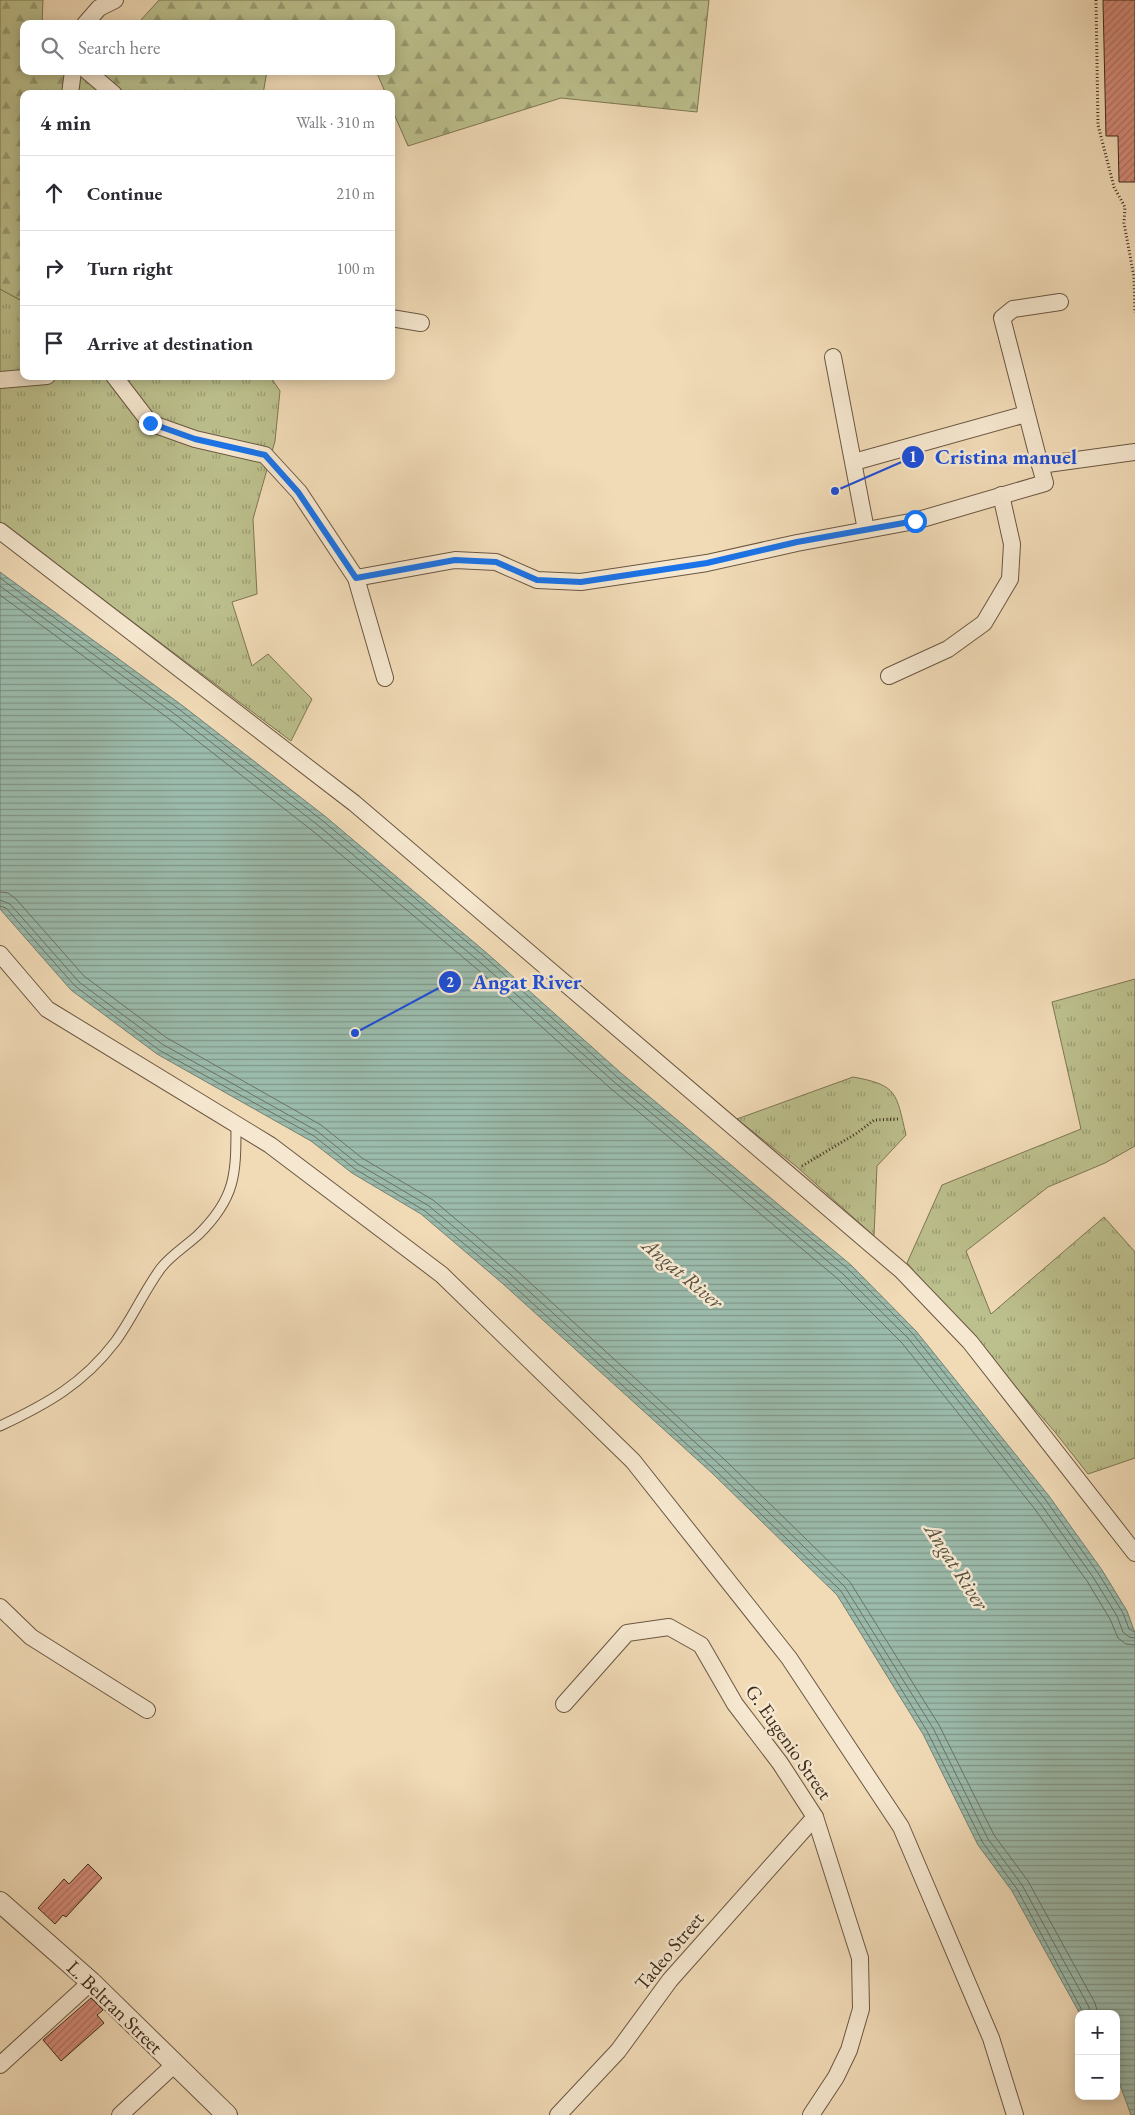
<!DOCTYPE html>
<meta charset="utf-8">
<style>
:root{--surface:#fff;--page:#f7f7f7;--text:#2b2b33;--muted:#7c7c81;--line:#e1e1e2}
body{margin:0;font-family:"EB Garamond",serif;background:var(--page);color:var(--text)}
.controls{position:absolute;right:15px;bottom:15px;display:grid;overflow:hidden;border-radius:10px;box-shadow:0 2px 12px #0003}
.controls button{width:45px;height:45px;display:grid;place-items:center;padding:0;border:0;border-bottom:1px solid var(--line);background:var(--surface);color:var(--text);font:25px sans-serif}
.stop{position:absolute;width:15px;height:15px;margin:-11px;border:4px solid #1a73e8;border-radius:50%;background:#fff}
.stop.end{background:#1a73e8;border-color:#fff;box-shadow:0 1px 5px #0008}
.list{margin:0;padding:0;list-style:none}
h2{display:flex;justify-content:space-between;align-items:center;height:65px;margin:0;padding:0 20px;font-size:21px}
h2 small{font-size:16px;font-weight:400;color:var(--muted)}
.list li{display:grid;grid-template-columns:32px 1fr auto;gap:15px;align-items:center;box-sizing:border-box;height:75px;padding:0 20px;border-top:1px solid var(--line)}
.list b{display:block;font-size:19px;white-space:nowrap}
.list em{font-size:16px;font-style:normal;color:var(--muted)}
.icon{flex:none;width:28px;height:28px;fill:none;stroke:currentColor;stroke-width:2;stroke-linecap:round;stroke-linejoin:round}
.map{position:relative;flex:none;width:1135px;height:2115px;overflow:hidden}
.search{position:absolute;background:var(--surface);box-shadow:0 2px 12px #0003;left:20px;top:20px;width:375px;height:55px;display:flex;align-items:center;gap:12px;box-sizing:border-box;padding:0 18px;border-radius:10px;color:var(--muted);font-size:19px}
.panel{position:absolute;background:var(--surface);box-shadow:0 2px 12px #0003;left:20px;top:90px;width:375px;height:290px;border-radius:10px}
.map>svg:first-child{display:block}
</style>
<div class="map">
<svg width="1135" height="2115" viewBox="0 0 1135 2115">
<defs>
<pattern id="grass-tufts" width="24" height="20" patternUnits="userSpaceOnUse" patternTransform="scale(1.25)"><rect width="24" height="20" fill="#bcc08d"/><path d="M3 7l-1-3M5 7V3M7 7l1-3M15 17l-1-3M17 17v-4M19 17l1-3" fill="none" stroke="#9a9c72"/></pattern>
<pattern id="forest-firs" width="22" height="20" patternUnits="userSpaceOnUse" patternTransform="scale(1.25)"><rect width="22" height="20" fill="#bcc08d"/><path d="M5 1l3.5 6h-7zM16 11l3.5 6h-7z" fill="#9a9c72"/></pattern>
<pattern id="water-rules" width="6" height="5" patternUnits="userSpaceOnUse" patternTransform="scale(1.25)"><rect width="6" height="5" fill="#9bbbac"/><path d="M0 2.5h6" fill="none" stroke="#80988b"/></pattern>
<pattern id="building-hatch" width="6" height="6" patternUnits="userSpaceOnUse" patternTransform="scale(1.25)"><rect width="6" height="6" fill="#d58b79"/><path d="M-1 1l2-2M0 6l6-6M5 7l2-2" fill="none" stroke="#ae7262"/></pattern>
</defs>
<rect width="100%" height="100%" fill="#f1dbb7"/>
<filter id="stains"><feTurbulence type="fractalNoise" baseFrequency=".004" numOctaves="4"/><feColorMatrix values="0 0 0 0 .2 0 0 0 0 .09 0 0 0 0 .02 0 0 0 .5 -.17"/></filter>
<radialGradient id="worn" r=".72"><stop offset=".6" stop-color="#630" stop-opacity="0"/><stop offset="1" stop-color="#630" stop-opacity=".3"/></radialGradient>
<g fill="url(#grass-tufts)" stroke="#7d7654">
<polygon points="0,289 24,302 24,376 270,376 280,391 275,441 253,519 257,594 232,602 252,666 268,654 312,699 291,741 0,522"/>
<polygon points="1135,979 1135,1146 1105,1163 1048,1187 966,1251 991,1314 1104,1217 1135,1252 1135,1458 1088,1474 1055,1432 907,1263 942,1185 1081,1129 1052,1002"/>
<path d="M853,1077C898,1085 896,1093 906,1135L877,1166L874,1236L797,1167L737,1119Z"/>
</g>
<g fill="url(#forest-firs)" stroke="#7d7654">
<polygon points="0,0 43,0 42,24 24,24 24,71 267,71 263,94 24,94 24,302 0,289"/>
<polygon points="159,0 709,0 697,112 561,98 408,146 391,107 391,94 386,94 376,71 391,71 391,24 129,24 140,21"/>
</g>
<polygon fill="url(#water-rules)" stroke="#768172" points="0,572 183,706 326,817 489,955 621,1073 851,1265 916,1331 1049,1496 1102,1570 1127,1611 1135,1633 1135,2115 1131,2115 1116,2074 1116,2014 1080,2014 1012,1891 978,1845 923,1734 837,1595 712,1473 502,1283 421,1214 352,1173 311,1141 157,1054 71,990 0,909"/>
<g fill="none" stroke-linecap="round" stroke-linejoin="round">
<g stroke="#6c7364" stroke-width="1">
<polyline points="0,578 180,710 323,821 486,958 617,1077 848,1269 913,1334 1045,1499 1098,1573 1123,1613 1129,1629 1135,1632"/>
<polyline points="0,586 176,715 319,826 481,963 613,1081 843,1274 908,1338 1040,1503 1093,1577 1117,1616 1123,1632 1129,1637 1135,1638"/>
<polyline points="0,595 172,721 314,832 477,969 609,1087 838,1279 902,1343 1034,1508 1087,1581 1110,1619 1118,1638 1126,1644 1135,1645"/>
<polyline points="0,892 8,893 16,899 84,976 167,1038 321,1125 362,1158 433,1200 515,1269 725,1460 850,1582 939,1725 994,1835 1028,1881 1095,2003 1098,2014"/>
<polyline points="0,900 10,904 79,982 162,1044 317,1131 358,1164 429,1206 510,1274 720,1465 845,1587 933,1728 988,1839 1022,1885 1089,2007 1090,2014"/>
<polyline points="0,906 6,908 75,986 159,1050 314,1136 355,1169 425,1211 506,1279 715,1470 841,1591 927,1731 983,1843 1017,1889 1084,2014"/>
</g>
</g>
<g fill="url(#building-hatch)" stroke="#3e2b1b">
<polygon points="1103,0 1135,0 1135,182 1119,182 1118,136 1106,136"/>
<polygon points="88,1864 102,1878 66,1917 63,1915 55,1924 38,1908 64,1879 69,1884"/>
<polygon points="91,1998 103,2010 97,2015 104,2023 61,2061 43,2040"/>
</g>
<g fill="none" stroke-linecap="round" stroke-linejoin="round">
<g stroke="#6b5742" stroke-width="11">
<path id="service" d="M0,1426C47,1404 83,1384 115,1342C132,1319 144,1291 161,1268C171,1255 186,1246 198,1235C236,1198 236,1174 236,1125"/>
</g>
<g stroke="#6b5742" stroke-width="18">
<g id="minor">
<polyline points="85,24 99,8 115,0"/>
<polyline points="87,71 114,94"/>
<polyline points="70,94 73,71"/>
<polyline points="391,318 421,323"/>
<polyline points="833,357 866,530"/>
<polyline points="114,376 150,423 195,439 265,455 299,492 356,578 385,678"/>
<polyline points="0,380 47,376"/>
<polyline points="854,462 1026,414"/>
<polyline points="1040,465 1002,318 1013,309 1060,302"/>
<polyline points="0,531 354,803 902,1271 970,1342 1135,1553"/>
<polyline points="356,578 455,560 496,562 537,580 581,582 707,563 797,543 915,521 1045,483 1040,465 1135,452"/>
<polyline points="889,676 948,649 984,623 1010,579 1012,544 1001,495"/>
<polyline points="0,954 47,1009 270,1145 442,1275 633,1461 789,1658 901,1827 991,2038 1015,2115"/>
<polyline points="0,1607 31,1637 147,1710"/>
<polyline points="564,1704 627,1633 669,1627 701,1645 735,1704 780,1763 815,1817 860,1958 861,2009 849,2050 836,2077 811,2115"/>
<polyline points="0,2065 91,1982"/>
<polyline points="120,2115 175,2064"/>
<polyline points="558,2115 618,2051 670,1980 815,1817"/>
</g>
</g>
<g stroke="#6b5742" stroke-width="22">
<polyline id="tertiary" points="0,1902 91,1982 227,2115"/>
</g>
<g stroke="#3e2b1b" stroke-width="3" stroke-dasharray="1 2.5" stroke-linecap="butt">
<polyline points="1096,0 1098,125 1114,187 1125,207 1124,223 1134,277 1135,313"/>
<polyline points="802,1166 857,1133 874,1120 900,1119"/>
</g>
<use href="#service" stroke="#f6e8d0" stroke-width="9"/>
<use href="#minor" stroke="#f6e8d0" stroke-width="16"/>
<use href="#tertiary" stroke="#f6e8d0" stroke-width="20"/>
</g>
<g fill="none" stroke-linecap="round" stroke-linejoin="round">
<polyline stroke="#1a73e8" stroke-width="6" points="150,423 195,439 265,455 298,492 356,578 455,560 496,562 537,580 581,582 707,563 797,542 915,521"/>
</g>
<g text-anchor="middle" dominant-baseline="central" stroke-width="5" stroke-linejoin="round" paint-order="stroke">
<g font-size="20" fill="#3e2b1b" stroke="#f6e8d0">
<text transform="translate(789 1742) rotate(55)">G. Eugenio Street</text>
<text transform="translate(669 1951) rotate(-50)">Tadeo Street</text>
<text transform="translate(115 2007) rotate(44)">L. Beltran Street</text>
</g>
<g font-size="21" font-style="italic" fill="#554f3f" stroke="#f6e8d0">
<text transform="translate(683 1273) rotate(40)">Angat River</text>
<text transform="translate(957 1566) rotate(57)">Angat River</text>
</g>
</g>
<path fill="none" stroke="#1d4ed8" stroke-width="2" d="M835 491L913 457M355 1033L450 982"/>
<g fill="#1d4ed8" stroke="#f6e8d0" stroke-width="2">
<circle cx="835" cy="491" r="5"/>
<circle cx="355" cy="1033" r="5"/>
<circle cx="913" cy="457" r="12"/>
<circle cx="450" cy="982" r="12"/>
</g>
<g font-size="15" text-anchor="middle" font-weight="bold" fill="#fff">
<text x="913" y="462">1</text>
<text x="450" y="987">2</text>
</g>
<g font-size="21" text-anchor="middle" font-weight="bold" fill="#1d4ed8" stroke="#f6e8d0" stroke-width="5" stroke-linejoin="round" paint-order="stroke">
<text x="1006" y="464">Cristina manuel</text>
<text x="527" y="989">Angat River</text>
</g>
<rect width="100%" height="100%" filter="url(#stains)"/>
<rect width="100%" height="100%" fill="url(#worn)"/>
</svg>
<div class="controls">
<button>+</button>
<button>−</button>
</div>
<div class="stop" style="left:915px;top:521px"></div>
<div class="stop end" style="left:150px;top:423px"></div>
<div class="search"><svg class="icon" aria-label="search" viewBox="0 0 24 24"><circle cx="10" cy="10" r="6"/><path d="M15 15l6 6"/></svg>Search here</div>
<section class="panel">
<h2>4 min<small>Walk · 310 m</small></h2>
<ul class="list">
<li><svg class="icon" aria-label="ahead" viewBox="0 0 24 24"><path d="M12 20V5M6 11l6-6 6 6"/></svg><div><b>Continue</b></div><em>210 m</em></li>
<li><svg class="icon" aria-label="right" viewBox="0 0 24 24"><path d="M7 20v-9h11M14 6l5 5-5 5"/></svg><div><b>Turn right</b></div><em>100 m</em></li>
<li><svg class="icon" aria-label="arrive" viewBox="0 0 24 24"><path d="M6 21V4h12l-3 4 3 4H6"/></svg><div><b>Arrive at destination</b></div></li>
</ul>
</section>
</div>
